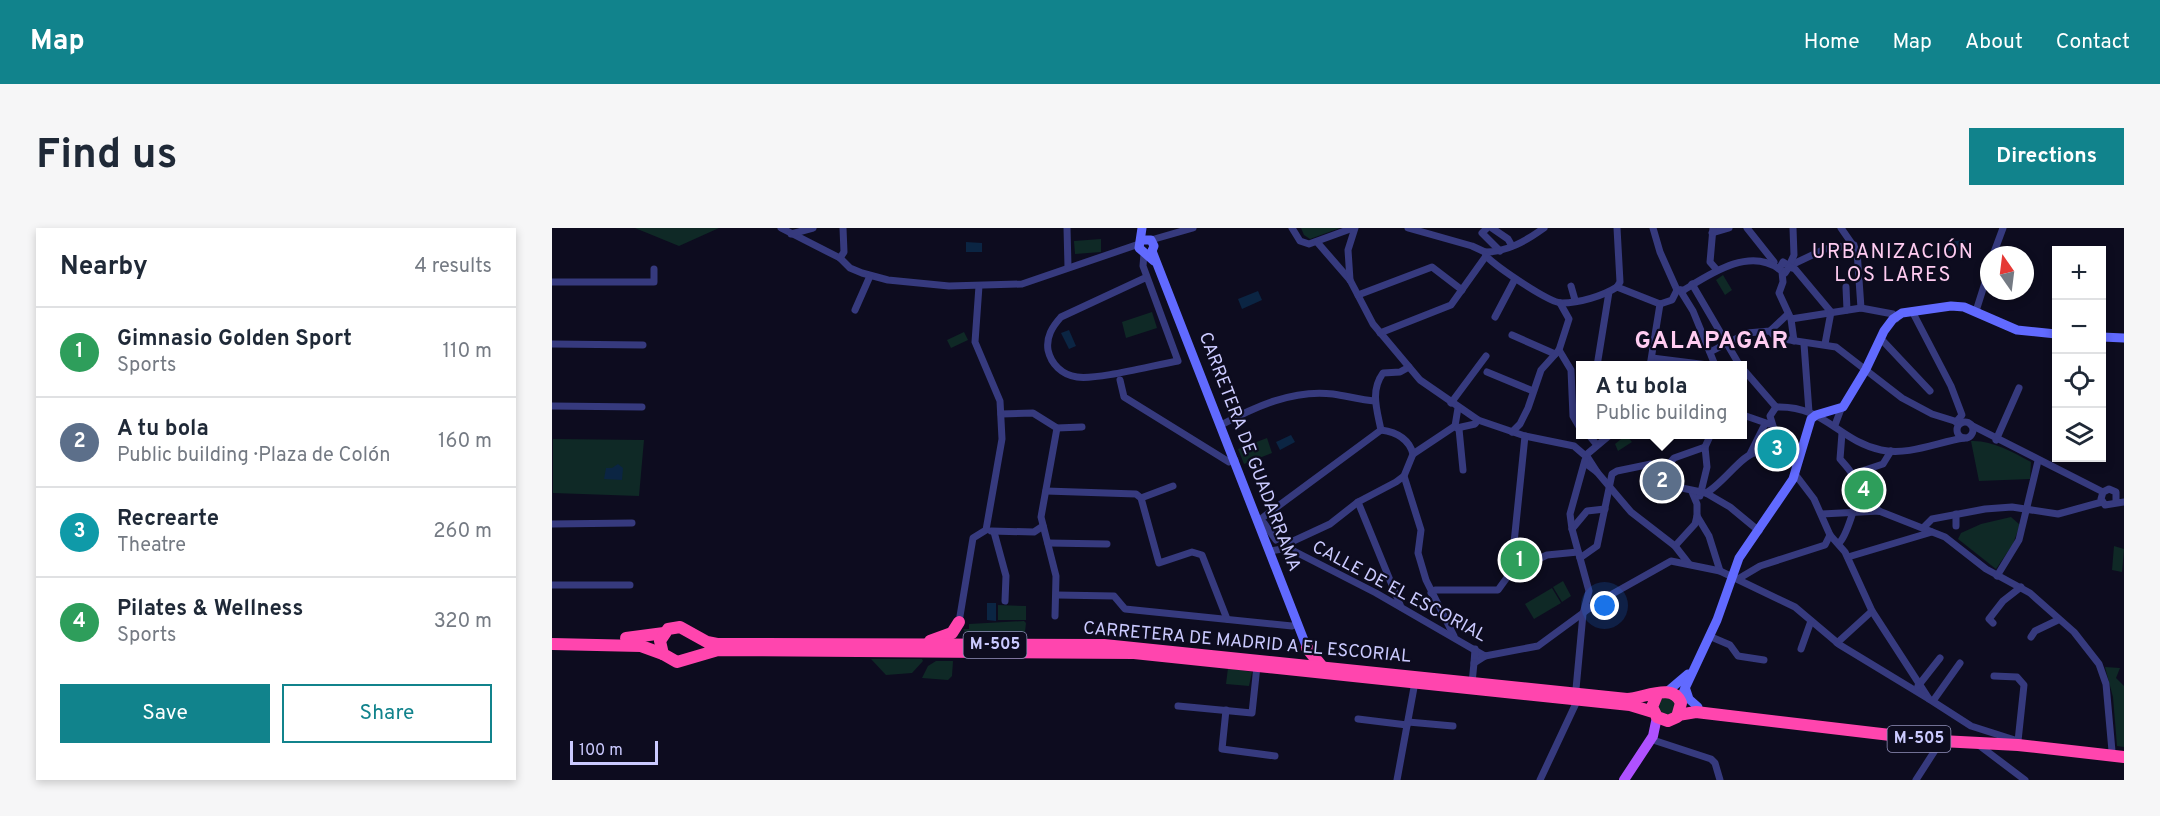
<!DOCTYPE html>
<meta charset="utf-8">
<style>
:root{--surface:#fff;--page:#f6f6f7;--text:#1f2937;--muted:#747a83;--line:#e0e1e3;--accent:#11838c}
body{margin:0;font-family:Overpass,sans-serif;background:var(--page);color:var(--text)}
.controls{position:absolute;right:18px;top:18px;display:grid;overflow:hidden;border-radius:0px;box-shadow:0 3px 9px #0003}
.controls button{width:54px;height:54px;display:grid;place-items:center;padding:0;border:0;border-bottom:2px solid var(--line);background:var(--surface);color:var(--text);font:30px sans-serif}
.compass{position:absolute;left:1428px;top:18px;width:54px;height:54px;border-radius:50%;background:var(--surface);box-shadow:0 3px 9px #0003;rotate:346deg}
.scale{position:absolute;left:18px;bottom:15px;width:88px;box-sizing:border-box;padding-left:6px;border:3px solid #cbcaff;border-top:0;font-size:16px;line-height:21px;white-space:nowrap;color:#cbcaff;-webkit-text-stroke:4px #0d0c1f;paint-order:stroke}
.you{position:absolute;left:1053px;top:378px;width:21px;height:21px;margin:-15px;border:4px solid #fff;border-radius:50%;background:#1a73e8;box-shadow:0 0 0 9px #1a73e833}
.badge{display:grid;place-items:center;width:39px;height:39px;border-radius:50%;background:var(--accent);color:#fff;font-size:20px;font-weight:700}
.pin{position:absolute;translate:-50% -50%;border:3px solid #fff;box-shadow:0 2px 6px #0006}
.popup{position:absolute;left:1024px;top:133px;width:171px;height:78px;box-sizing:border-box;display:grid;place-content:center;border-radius:0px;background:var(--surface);filter:drop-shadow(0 2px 4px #0005);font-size:20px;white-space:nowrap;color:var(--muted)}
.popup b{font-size:22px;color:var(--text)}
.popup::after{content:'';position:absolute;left:50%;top:100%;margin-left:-12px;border:12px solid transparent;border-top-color:var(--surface)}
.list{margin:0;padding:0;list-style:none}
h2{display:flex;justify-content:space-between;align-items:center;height:78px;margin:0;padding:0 24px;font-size:26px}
h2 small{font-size:20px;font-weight:400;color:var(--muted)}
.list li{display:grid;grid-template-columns:39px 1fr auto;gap:18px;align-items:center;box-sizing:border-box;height:90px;padding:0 24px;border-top:2px solid var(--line)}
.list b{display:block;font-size:22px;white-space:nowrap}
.list p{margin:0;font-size:20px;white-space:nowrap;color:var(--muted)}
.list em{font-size:20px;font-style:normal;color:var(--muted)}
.actions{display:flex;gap:12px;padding:18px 24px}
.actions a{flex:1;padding:14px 0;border:2px solid var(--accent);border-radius:0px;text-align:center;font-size:21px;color:var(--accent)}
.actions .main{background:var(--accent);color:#fff}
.icon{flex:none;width:33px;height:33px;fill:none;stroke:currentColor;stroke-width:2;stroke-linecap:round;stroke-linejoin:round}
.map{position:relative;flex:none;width:1572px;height:552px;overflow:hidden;border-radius:0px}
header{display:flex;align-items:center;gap:36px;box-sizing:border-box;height:84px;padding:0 30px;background:var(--accent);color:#fff}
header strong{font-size:28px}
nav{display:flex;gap:33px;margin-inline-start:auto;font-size:21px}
.intro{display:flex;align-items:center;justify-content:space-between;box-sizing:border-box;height:144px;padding:0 36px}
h1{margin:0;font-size:42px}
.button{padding:15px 27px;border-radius:0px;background:var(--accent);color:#fff;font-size:21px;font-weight:700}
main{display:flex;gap:36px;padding:0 36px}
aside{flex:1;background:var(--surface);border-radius:0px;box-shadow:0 3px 9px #0003}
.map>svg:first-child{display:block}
</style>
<header>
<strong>Map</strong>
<nav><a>Home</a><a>Map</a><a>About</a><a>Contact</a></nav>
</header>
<div class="intro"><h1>Find us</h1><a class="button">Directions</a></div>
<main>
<aside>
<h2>Nearby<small>4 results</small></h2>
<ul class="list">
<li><span class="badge" style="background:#2e9e5b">1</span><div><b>Gimnasio Golden Sport</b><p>Sports</p></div><em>110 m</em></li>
<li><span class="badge" style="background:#5c6f8a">2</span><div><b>A tu bola</b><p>Public building · Plaza de Colón</p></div><em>160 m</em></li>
<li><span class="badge" style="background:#0f9aa8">3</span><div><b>Recrearte</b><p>Theatre</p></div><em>260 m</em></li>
<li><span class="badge" style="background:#2e9e5b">4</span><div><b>Pilates &amp; Wellness</b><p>Sports</p></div><em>320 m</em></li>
</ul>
<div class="actions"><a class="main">Save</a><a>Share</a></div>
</aside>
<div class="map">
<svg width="1572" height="552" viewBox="0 0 1572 552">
<rect width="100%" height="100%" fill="#0d0c1f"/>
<g fill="#0f2926">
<polygon points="83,0 167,0 127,18"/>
<polygon points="749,0 788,0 758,11 752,7"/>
<polygon points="549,11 549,24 523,26 522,13"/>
<polygon points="1171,47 1180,62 1173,67 1164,52"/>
<polygon points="600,84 605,100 574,110 570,94"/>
<polygon points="412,104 416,112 399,120 395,112"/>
<polygon points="1074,207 1080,214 1066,223 1063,216"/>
<polygon points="715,210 720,225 692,236 686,221"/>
<polygon points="1,211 92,212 87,268 1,265"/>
<path d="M1419,213C1440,212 1461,224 1479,234L1478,251L1427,253Z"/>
<polygon points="1459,289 1468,297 1461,316 1444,341 1406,311 1409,305 1429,296"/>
<polygon points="1562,318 1572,321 1570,344 1560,342"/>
<polygon points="1011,353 1019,368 1010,374 1001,359"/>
<polygon points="1000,360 1009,375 982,391 973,376"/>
<polygon points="446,377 474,378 474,392 446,392"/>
<polygon points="472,393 474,395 472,413 421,411 415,408 411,401 417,401 417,396"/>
<polygon points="319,431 370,431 371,433 360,445 334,447"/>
<polygon points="384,433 401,433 400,448 396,452 370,450 376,438"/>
<polygon points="1553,439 1568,440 1564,450 1572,458 1572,519 1565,518 1561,469"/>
<polygon points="676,440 700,444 697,458 674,456"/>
<circle cx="1115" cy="478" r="9"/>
</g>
<g fill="#0b2543">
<polygon points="1413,12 1414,21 1396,23 1395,14"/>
<polygon points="414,14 430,15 430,24 414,24"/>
<polygon points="706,63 710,72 690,81 686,71"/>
<polygon points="517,102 524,118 517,121 509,105"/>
<polygon points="739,207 743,214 728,222 724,214"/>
<polygon points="66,236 71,240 70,252 52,251 54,240 60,240"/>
<polygon points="435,375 444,375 444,393 435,392"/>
</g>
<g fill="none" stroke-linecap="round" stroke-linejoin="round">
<g stroke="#363a7e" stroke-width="7">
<polyline points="229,0 288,30 298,40 310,45 336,52 397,58 470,56 587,16"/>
<polyline points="515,0 516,39"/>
<polyline points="740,0 748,13 757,16 801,0"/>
<path d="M856,0L920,18L933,24L934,28C945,39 997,75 1010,75C1027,75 1051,68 1065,59L1108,76"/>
<polyline points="935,0 930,5 948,23"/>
<polyline points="940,0 956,11 960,18"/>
<polyline points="1101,0 1108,24 1125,62"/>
<polyline points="1161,0 1158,34 1165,42"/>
<polyline points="1195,0 1222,34"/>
<polyline points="1289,0 1305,23 1309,80"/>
<polyline points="1160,5 1177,0"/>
<polyline points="239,6 261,0"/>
<polyline points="599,12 641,0"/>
<polyline points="765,14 798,52 821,96 868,152 926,192 973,208 1022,218 1036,230 1045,244 1033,235"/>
<path d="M933,24C955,24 974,13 992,0"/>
<path d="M592,25L591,38L626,133C602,137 546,152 525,149C510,147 499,136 496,122C494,109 500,99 509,89L595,49"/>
<polyline points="1441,27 1451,0"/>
<polyline points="288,30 292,24 291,0"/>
<polyline points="1237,38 1273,21 1302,17"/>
<polyline points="1237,38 1242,27 1241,0"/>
<polyline points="1237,38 1231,34 1227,41 1233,45 1237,39"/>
<polyline points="1237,39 1243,41 1279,84"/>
<polyline points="1230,44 1231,54 1227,65 1239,91 1242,113"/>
<polyline points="798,52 796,22 803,0"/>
<polyline points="0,54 102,54 102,41"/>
<polyline points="1140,56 1188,138"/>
<polyline points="1019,58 1023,72"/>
<polyline points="1065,59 1068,54 1065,0"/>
<polyline points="1294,59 1295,82"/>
<path d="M1125,62H1132C1158,46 1197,19 1227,41"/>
<polyline points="1128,62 1141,83 1163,137"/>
<polyline points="806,67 880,39 910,62"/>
<polyline points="1108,76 1120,72 1125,62"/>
<polyline points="303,82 318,48"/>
<polyline points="1360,83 1399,158 1410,187 1404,194"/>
<polyline points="1424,83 1437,42"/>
<polyline points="943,89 963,51"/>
<polyline points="1239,91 1309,80 1341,86 1344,91"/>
<polyline points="1218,103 1224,110 1284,119 1350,170 1380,186 1409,195"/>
<polyline points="828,105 899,77 934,28"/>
<polyline points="960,107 1003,126"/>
<polyline points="1331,113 1378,163"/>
<polyline points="0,116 91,117"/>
<polyline points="1252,116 1257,184"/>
<polyline points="1273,116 1279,84"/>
<polyline points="1007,122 1019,142 1021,188 1029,202"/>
<polyline points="1158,124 1195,105 1218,103 1236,86"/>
<polyline points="1100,130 1164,138"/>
<polyline points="1045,138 1057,64"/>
<polyline points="1098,138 1108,76"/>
<polyline points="1191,141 1224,179"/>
<polyline points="935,144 981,163"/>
<polyline points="568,152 572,169 677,234 683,232"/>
<polyline points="899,175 934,128"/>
<polyline points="0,178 90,179"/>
<path d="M1224,179C1272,177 1287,213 1329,222C1356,228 1386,214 1412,210"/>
<polyline points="1224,179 1218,188 1222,201 1242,231"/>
<polyline points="449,186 481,185 505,200 530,199"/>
<polyline points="1191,187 1217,196"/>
<circle cx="1413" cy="202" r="8"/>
<path d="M669,197C703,179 741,161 781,166C795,168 809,172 823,173"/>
<polyline points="1283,197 1289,181"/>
<polyline points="1419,197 1551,264"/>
<polyline points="903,198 906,180"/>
<polyline points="905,200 923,196 926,192"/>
<polyline points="907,201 911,242"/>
<path d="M829,202C825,182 818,163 831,145L848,144L857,139"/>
<path d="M829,202C844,204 857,211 861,226"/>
<polyline points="960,204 968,196 976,180 989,142 1007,122 1017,91 1008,75"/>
<polyline points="1036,206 1045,217"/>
<polyline points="1444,212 1467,160"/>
<polyline points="1198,226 1213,196"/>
<polyline points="1034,227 1059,206"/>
<polyline points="1111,243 1122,230 1153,219"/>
<polyline points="1045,244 1079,284 1123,318 1137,336"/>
<polyline points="1243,246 1262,271 1278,307 1293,324 1320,383 1377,471 1419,498 1466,513 1472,457 1465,449 1442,448"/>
<polyline points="1301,246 1331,236 1339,223"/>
<polyline points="852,248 869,302 866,325 874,352 902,408"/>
<polyline points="494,263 584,266 589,270 607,335 640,324 650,327 675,391"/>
<polyline points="1140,264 1145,276 1145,288 1157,308 1168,343"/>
<path d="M1154,265C1170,257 1192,224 1204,225C1218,225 1233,230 1246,232"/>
<polyline points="1306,265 1327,283"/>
<polyline points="1148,268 1155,239 1153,219 1159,206"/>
<polyline points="589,270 621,258"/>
<polyline points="806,274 849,379"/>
<polyline points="1564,275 1564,264 1557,261 1551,264 1549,271 1553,277 1572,274"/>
<polyline points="1270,286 1327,283 1393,309 1434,341 1478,365 1522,404 1547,436 1554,456 1560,523"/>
<polyline points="0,296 80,295"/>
<polyline points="1404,298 1404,286"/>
<polyline points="1371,300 1380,291 1433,281 1460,279 1506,286 1550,274"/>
<polyline points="1020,301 1035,283 1053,281"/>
<polyline points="439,303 482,304 491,298"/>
<polyline points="442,304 454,348 453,373"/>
<polyline points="724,312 712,295 706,293 829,202"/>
<polyline points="496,315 555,316"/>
<path d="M1287,315C1294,309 1306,272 1305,263C1305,249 1296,240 1288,231L1290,205"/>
<polyline points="1123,318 1143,296 1145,288"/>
<polyline points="736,320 737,315 778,296 806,274 844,254 852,248 861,226 903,198"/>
<polyline points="718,323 736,320 824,365 933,428 986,418 1046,374 1119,333 1168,343 1243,379 1288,417 1377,471"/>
<polyline points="1296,329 1380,304"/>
<polyline points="1028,330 1045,318 1060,246 1065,243 1099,236 1111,243 1125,259 1154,265 1178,279 1207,303"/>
<polyline points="959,344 995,327 1026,324"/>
<polyline points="1445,348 1467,312 1486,233"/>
<polyline points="1186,351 1208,338 1273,317 1278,307"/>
<polyline points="0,357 78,357"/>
<polyline points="879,365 883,362 946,362 959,344 973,208"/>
<polyline points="505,367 562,368 573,381 740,398 746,396"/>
<polyline points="503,388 504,348 489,289 505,200"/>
<polyline points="407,394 421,310 434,302 450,211 448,173 423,114 427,58"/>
<polyline points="1441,395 1437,391 1451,373 1469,359"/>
<polyline points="1157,408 1178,417 1186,428 1212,432"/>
<polyline points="1479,409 1483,403 1506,392"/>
<polyline points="1285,415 1320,383"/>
<polyline points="923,421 922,435 933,428"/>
<polyline points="1249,421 1259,393"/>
<polyline points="920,455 922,435"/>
<polyline points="1366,458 1388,430"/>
<polyline points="1021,466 1024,461 1031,386 1037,363 1020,301 1018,286 1033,232"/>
<polyline points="1381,473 1408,435"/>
<polyline points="626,478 700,485 705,438"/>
<polyline points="674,482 670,521 723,528"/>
<polyline points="806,491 855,497"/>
<polyline points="856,494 901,498"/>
<polyline points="1098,511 1159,531 1163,535 1168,552"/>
<polyline points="1424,515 1473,552"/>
<polyline points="845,552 863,454"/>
<polyline points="988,552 1026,471"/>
<polyline points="1364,552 1389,513"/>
</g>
<g stroke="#616aff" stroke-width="9">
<polyline points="590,0 587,20 602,33"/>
<polyline points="590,12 599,12 602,18 600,23"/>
<polyline points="600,23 755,420"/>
<polyline points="1550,109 1572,110"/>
<polyline points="1133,459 1137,471 1146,479"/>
<polyline points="1116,463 1136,446"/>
<polyline points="1128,471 1165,392 1187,330 1241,251 1259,191 1264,187 1291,179 1314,141 1332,103 1341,91 1350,85 1399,78 1412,79 1465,102 1504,106"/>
</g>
<polyline stroke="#af51ff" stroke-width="10" points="1072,552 1101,508 1105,489"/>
<g stroke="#ff45ae" stroke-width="12">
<polyline points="74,410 112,405"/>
<polyline points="378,413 400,405 407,394"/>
<polyline points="0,416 89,418 111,426"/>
<polyline points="755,420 771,440"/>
<path d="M1101,484L1078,477L582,425L166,422L125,434L111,426L108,413L116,401L128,399L155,414L165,416L552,417L1075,471C1093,470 1121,454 1129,475L1125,489L1116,493L1105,489L1100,479L1105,467"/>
<polyline points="1126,487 1144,484 1389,513 1466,517 1572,529"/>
</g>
</g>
<g text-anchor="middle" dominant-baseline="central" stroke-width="4.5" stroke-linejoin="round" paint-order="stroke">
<g fill="#0d0c1f" stroke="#9291bc" stroke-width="1.5">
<rect x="411.5" y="404" width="63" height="26" rx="4.5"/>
<rect x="1335.5" y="498" width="63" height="26" rx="4.5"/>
</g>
<g font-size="16" font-weight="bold" fill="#cbcaff">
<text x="443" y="417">M-505</text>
<text x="1367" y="511">M-505</text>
</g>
<g font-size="18" fill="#cbcaff" stroke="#0d0c1f">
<text transform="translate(697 224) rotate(69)">CARRETERA DE GUADARRAMA</text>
<text transform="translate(847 364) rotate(28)">CALLE DE EL ESCORIAL</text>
<text transform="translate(695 415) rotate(5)">CARRETERA DE MADRID A EL ESCORIAL</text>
</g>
<g font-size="20" letter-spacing="1.5" fill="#ffccf1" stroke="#0d0c1f">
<text x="1341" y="25">URBANIZACIÓN<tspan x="1341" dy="23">LOS LARES</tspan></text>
</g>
<g font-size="24" font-weight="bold" letter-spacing="1.5" fill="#ffccf1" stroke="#0d0c1f">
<text x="1160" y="114">GALAPAGAR</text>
</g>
</g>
</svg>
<div class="controls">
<button>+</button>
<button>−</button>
<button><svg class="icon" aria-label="locate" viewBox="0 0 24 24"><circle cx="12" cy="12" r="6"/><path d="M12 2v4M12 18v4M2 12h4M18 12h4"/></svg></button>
<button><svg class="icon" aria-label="layers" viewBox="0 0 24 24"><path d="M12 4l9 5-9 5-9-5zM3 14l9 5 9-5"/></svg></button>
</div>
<svg class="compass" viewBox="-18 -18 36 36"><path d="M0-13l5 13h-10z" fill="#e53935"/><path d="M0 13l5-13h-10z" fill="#747a83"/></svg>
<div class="scale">100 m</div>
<div class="you"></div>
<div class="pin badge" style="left:968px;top:332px;background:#2e9e5b">1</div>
<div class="pin badge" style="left:1110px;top:253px;background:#5c6f8a">2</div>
<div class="popup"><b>A tu bola</b>Public building</div>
<div class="pin badge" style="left:1225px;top:221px;background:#0f9aa8">3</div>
<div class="pin badge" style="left:1312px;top:262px;background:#2e9e5b">4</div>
</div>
</main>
